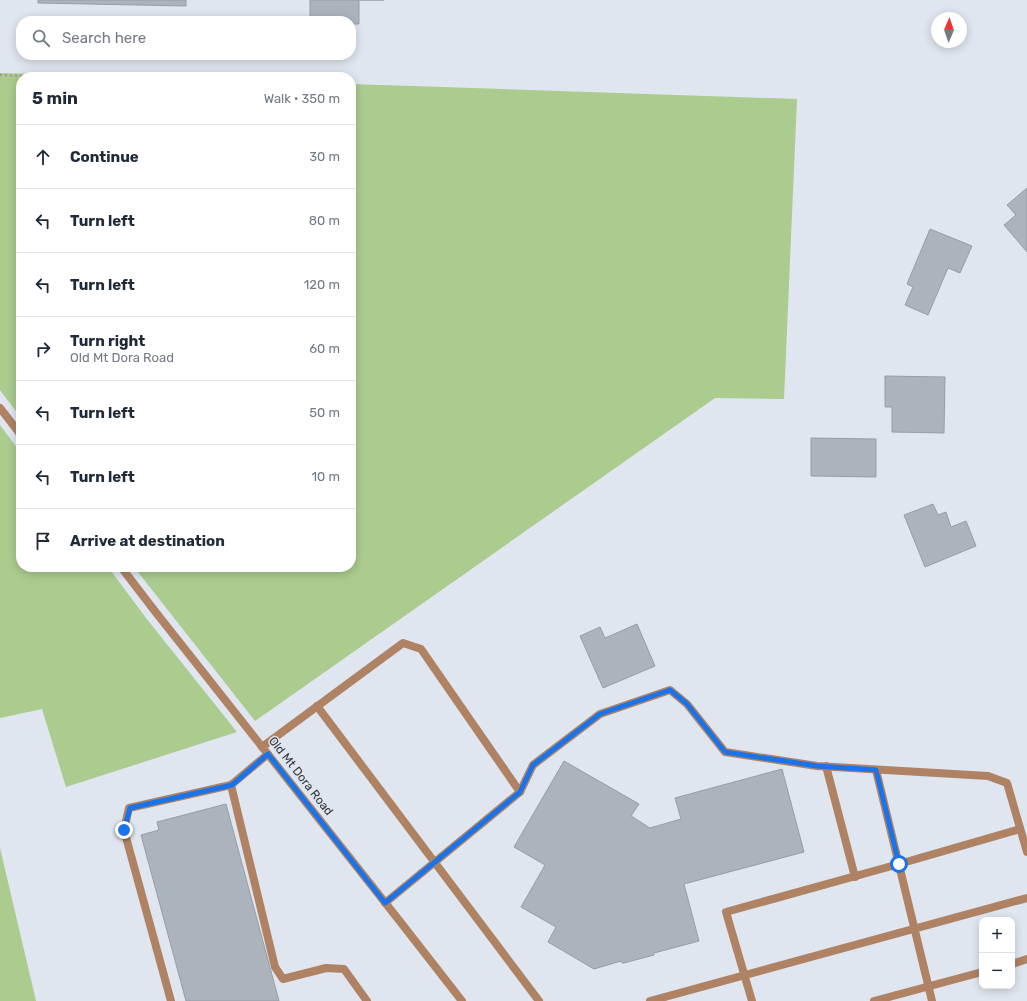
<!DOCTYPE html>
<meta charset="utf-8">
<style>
:root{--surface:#fff;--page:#f6f6f7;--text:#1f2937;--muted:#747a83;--line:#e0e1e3}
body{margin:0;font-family:Rubik,sans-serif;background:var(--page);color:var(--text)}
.controls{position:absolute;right:12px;bottom:12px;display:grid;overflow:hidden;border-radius:8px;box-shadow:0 2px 10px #0003}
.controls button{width:36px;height:36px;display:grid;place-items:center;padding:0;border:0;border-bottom:1px solid var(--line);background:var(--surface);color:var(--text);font:20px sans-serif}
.compass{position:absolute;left:931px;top:12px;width:36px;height:36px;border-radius:50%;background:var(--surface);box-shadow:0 2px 10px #0003;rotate:2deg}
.stop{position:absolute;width:12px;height:12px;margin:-9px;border:3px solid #1a73e8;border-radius:50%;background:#fff}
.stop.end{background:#1a73e8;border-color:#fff;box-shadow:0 1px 4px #0008}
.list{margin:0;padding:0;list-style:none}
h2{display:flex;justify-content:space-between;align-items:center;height:52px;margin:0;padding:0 16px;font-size:17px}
h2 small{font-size:13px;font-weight:400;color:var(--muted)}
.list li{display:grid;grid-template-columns:26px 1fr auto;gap:12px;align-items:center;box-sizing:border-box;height:64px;padding:0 16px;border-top:1px solid var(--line)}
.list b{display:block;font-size:15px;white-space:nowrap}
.list p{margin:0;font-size:13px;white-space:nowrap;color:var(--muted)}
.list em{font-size:13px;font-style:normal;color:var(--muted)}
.icon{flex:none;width:22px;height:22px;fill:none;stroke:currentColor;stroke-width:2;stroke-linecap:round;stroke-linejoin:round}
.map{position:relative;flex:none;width:1027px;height:1001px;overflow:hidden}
.search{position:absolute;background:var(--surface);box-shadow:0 2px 10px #0003;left:16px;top:16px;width:340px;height:44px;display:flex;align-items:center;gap:10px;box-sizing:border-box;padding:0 14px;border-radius:16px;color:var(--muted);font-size:15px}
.panel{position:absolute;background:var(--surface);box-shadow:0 2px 10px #0003;left:16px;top:72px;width:340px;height:500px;border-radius:16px}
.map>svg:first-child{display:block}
</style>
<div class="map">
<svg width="1027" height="1001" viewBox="0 0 1027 1001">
<rect width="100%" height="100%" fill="#dfe6ef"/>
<g fill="#abcb8f">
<polygon points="0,73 135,77 21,77 21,418 0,390"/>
<polygon points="351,84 797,99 784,399 715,398 255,721 134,567 351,567"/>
<polygon points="0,425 21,453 21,567 108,567 146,618 237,732 66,787 42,709 0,718"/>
<polygon points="0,848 36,1001 0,1001"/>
</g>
<g fill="#abb3bc" stroke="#969da5">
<polygon points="38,0 186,0 186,6 38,3"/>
<polygon points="310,0 384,0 359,0 359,24 351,24 351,21 310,21"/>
<polygon points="1027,188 1027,252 1004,225 1016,215 1007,205"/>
<polygon points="930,229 972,246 960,273 948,268 928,315 905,305 913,287 907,284"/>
<polygon points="885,376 945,377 944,433 892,432 892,407 885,407"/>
<polygon points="811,438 876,439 876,477 811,476"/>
<polygon points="933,504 938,515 946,512 951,527 966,521 976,546 925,567 904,515"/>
<polygon points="637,624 655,666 603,688 580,636 600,627 605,638"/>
<polygon points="564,761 639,804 631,816 650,828 681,819 675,798 782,769 804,852 684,884 699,941 654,953 654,955 624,963 622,963 621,961 594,969 548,942 556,927 521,907 545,865 514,847"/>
<polygon points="226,804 279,1001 186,1001 141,835 159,830 157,822"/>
</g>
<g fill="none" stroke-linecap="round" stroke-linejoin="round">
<polyline stroke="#979ca3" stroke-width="2.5" stroke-dasharray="2 3" stroke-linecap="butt" points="0,75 49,77"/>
<g stroke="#af8264" stroke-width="8">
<polyline points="317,706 539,1001"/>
<polyline points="262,747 403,643 421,649 520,792"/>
<polyline points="268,754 231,785 275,967 283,979 326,968 344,969 367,1001"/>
<polyline points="826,766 855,877"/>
<polyline points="876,770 932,1001"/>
<polyline points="385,903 520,792 533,765 600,714 670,690 687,704 725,752 817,766 988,776 1007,783 1027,852"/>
<polyline points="1012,964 1027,959"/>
<polyline points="171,1001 124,830 129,808 231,785"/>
<polyline points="650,1001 1027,898"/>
<polyline points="752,1001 726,912 899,864 1020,829"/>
<polyline points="874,1001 982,972"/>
</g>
<g stroke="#af8264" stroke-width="8">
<polyline points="0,408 21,435"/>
<polyline points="121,567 154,610 402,924 462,1001"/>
</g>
</g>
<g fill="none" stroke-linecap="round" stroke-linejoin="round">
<polyline stroke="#1a73e8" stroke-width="5" points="124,830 130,808 232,785 268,754 385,903 520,792 533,765 600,714 670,690 687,704 725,752 817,766 876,770 899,864"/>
</g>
<g text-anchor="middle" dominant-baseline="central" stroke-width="3" stroke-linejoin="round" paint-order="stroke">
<g font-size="12" fill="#333639" stroke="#dfe6ef">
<text transform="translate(301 776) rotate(52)">Old Mt Dora Road</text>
</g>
</g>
</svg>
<div class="controls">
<button>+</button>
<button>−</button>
</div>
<svg class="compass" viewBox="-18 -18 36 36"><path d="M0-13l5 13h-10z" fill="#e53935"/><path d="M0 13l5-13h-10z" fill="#747a83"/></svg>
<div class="stop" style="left:899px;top:864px"></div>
<div class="stop end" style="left:124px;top:830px"></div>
<div class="search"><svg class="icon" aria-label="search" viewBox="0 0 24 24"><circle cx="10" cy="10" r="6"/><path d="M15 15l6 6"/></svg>Search here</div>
<section class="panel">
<h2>5 min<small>Walk · 350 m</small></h2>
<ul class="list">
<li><svg class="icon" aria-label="ahead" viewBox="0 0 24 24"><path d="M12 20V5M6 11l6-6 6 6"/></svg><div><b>Continue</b></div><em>30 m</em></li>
<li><svg class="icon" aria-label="left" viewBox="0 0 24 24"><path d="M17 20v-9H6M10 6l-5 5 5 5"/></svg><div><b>Turn left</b></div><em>80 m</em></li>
<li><svg class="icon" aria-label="left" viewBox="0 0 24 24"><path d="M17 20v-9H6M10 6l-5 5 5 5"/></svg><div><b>Turn left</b></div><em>120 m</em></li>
<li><svg class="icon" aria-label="right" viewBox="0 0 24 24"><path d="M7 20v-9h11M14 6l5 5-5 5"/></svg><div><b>Turn right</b><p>Old Mt Dora Road</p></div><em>60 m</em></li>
<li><svg class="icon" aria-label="left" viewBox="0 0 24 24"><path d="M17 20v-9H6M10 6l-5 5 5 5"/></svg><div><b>Turn left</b></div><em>50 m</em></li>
<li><svg class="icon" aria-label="left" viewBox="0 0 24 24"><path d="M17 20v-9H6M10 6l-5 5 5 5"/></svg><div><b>Turn left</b></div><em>10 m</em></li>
<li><svg class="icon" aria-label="arrive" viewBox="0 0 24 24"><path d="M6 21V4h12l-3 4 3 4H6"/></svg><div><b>Arrive at destination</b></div></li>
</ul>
</section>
</div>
